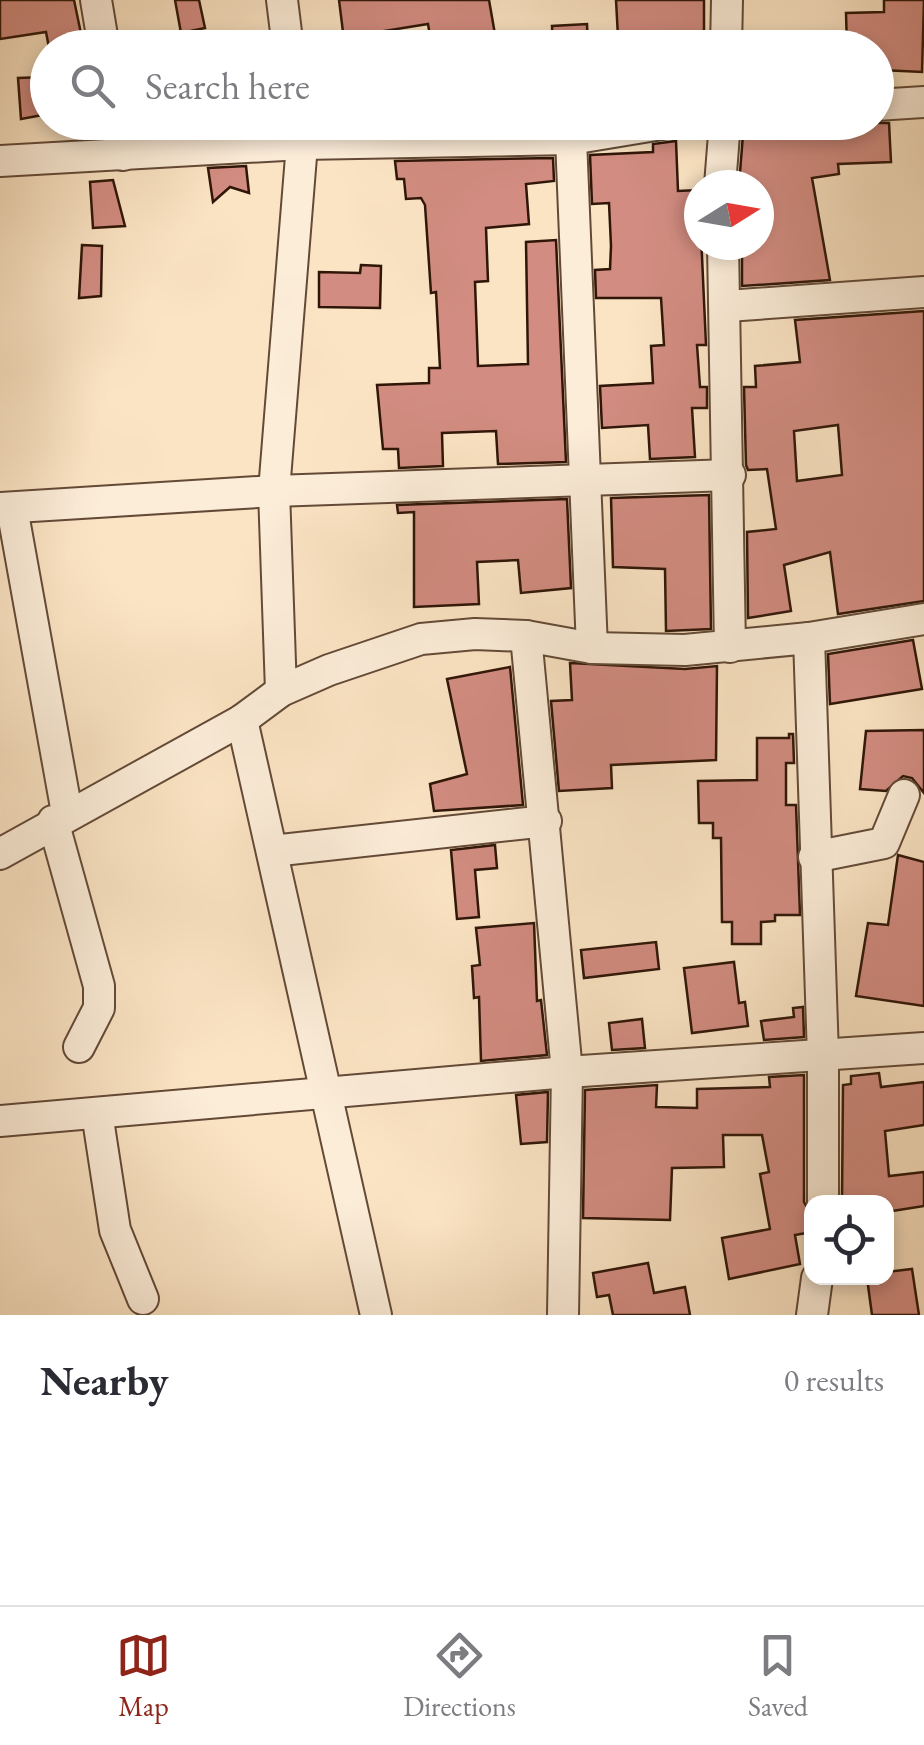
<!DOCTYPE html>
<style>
:root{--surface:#fff;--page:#f7f7f7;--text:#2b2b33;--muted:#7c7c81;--line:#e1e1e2;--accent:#8f2418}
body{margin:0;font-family:"EB Garamond",serif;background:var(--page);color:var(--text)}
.controls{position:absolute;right:30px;bottom:30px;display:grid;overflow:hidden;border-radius:20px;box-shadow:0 5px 15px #0003}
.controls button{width:90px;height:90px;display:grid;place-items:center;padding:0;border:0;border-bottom:2px solid var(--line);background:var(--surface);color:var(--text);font:50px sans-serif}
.compass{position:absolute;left:684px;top:170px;width:90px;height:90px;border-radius:50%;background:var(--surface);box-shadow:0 5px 15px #0003;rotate:79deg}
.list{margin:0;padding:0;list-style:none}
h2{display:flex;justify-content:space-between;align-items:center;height:130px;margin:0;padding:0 40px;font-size:42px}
h2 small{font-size:32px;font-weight:400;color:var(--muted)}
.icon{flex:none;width:55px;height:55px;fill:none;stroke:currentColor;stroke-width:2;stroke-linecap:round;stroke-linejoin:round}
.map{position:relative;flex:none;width:924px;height:1315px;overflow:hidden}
.search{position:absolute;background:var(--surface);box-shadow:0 5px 15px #0003;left:30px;right:30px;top:30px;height:110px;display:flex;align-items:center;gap:25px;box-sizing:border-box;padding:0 35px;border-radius:55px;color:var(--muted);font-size:38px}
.sheet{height:290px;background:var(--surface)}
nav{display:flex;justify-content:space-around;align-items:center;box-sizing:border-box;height:140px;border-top:2px solid var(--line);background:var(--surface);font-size:28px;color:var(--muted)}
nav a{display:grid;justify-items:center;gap:5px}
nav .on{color:var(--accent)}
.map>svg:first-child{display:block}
</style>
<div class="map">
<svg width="924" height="1315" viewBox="0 0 924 1315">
<rect width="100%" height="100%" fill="#fbe4c4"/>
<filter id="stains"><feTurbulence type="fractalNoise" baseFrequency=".002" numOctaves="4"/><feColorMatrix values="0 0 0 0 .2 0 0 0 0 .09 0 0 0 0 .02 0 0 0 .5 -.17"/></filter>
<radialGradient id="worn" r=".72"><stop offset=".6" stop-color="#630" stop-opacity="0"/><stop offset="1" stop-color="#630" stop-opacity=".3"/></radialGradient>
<g fill="#d28c81" stroke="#301608" stroke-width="2.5" fill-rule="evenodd">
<polygon points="0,0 74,0 84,48 49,48 46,32 0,39"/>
<polygon points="175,0 199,0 205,28 181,33"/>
<polygon points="339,0 489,0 496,40 432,48 428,24 378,32 380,48 345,48"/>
<polygon points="616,0 704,0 704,48 668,48 666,36 618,37"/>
<polygon points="884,0 924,0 922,72 881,70 876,48 847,48 846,13 884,12"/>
<polygon points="587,24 588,48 553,48 552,26"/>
<polygon points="46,77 48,114 21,119 18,78"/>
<polygon points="744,122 889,123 891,162 838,164 839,174 812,178 830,280 742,286 742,245 759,245 759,185 739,185"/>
<polygon points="676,141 678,191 699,190 706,345 697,345 700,387 707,387 707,408 692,408 695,457 650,459 648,425 602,428 600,386 653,383 651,346 664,345 661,298 596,298 595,270 610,269 611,246 609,203 592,204 590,155 653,152 653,144"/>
<polygon points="553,158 554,181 526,184 529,224 486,228 488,281 475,282 478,366 528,364 526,242 556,240 566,462 498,464 496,431 442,433 443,466 399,468 398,449 383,449 377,385 429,383 429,368 440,368 436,292 431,293 425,205 421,198 406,199 404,179 397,179 395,161"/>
<polygon points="246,166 249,193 230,187 213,202 208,168"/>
<polygon points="113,180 125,226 93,228 90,182"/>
<polygon points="82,245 102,246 101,296 79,298"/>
<polygon points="361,265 381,266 380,308 319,307 319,272 360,273"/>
<path d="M924,311V601L838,614L830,552L784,565L791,611L748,618L747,532L776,529L767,469L748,470L746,465L744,387H756L755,366L800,362L795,320ZM838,425L842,475L797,481L794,431Z"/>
<polygon points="709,495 711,629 666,631 665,569 613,567 611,498"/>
<polygon points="567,499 571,588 521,593 518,560 477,562 479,604 414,607 414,512 398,513 397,505"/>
<polygon points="913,640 922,689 830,704 828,654"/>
<polygon points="570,663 685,669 717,666 716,760 611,765 612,788 559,791 551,701 572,700"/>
<polygon points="510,667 523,805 434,811 430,784 467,774 447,679"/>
<polygon points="924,730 924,793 912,778 903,776 886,791 860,789 866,731"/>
<polygon points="789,734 793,734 794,763 786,763 786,805 796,805 800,915 775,915 775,921 761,922 761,944 732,944 732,922 722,922 721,838 713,838 713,823 699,823 698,781 757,780 757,738 789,738"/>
<polygon points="495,845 497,868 475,870 479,917 457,919 451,850"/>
<polygon points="898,855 924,862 924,1006 856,996 868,923 888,925"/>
<polygon points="534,923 537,1001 541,1000 547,1055 481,1061 479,997 474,998 472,966 480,965 476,928"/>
<polygon points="656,942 659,969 584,978 581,950"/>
<polygon points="734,962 739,1003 745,1002 748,1026 692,1033 684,968"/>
<polygon points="803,1007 804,1037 764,1040 761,1021 794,1017 793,1008"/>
<polygon points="642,1019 645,1048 612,1050 609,1023"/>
<polygon points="879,1073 881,1087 924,1082 924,1125 885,1131 889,1176 924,1172 924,1206 886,1212 886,1202 842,1202 843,1085 851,1084 851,1076"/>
<polygon points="804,1075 804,1202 812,1216 812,1232 795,1235 800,1264 729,1279 722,1238 770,1229 760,1174 769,1172 762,1135 723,1135 724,1167 672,1168 670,1220 583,1218 585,1090 657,1085 656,1107 697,1108 697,1089 770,1087 769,1077"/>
<polygon points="548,1092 547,1142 521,1144 516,1095"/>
<polygon points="648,1263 654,1293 685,1287 690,1315 613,1315 609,1295 597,1297 593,1273"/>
<polygon points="912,1269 919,1315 872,1315 867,1278 886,1278 886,1272"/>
</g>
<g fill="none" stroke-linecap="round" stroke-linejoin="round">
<g stroke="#634a37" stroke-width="34">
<g id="minor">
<polyline points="96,0 104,48"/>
<polyline points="282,0 288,48"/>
<polyline points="726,48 727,0"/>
<polyline points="876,105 924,102"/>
<polyline points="118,122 123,155"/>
<polyline points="571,139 592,648"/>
<polyline points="0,161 302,144 571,139 674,122"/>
<polyline points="720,185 725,122"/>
<polyline points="723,245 730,647"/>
<polyline points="727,306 924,292"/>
<polyline points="0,508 274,491 730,475"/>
<polyline points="12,508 67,813"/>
<polyline points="526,636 567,1072 563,1315"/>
<polyline points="809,638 823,1056 823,1202"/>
<polyline points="281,691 274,491 302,144 299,122"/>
<polyline points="242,720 376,1315"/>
<polyline points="53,821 99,986 99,1008 79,1047"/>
<polyline points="272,851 546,821"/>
<polyline points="0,854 242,720 281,691 329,670 421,639 475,634 526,636 592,648 685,650 809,638 924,619"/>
<polyline points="814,857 884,843 904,795"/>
<polyline points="97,1113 115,1230 143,1299"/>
<polyline points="0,1121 567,1072 924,1048"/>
<polyline points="812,1315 817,1278"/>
</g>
</g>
<use href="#minor" stroke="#fcedd9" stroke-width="30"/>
</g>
<rect width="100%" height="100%" filter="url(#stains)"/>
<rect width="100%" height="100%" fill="url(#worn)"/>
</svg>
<div class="controls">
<button><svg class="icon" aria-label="locate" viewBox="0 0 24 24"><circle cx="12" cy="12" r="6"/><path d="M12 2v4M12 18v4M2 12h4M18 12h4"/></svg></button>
</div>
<svg class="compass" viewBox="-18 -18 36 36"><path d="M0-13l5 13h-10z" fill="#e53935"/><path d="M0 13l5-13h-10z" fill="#7c7c81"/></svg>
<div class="search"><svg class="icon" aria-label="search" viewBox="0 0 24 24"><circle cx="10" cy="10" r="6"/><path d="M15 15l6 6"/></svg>Search here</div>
</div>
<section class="sheet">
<h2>Nearby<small>0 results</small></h2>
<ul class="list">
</ul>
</section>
<nav>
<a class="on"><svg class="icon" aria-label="map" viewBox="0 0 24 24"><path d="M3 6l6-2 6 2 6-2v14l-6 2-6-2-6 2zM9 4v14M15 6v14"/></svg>Map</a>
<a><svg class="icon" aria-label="directions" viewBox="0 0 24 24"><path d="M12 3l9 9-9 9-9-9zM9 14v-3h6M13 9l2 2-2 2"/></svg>Directions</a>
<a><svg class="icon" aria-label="saved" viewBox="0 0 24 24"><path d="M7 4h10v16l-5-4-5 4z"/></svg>Saved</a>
</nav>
